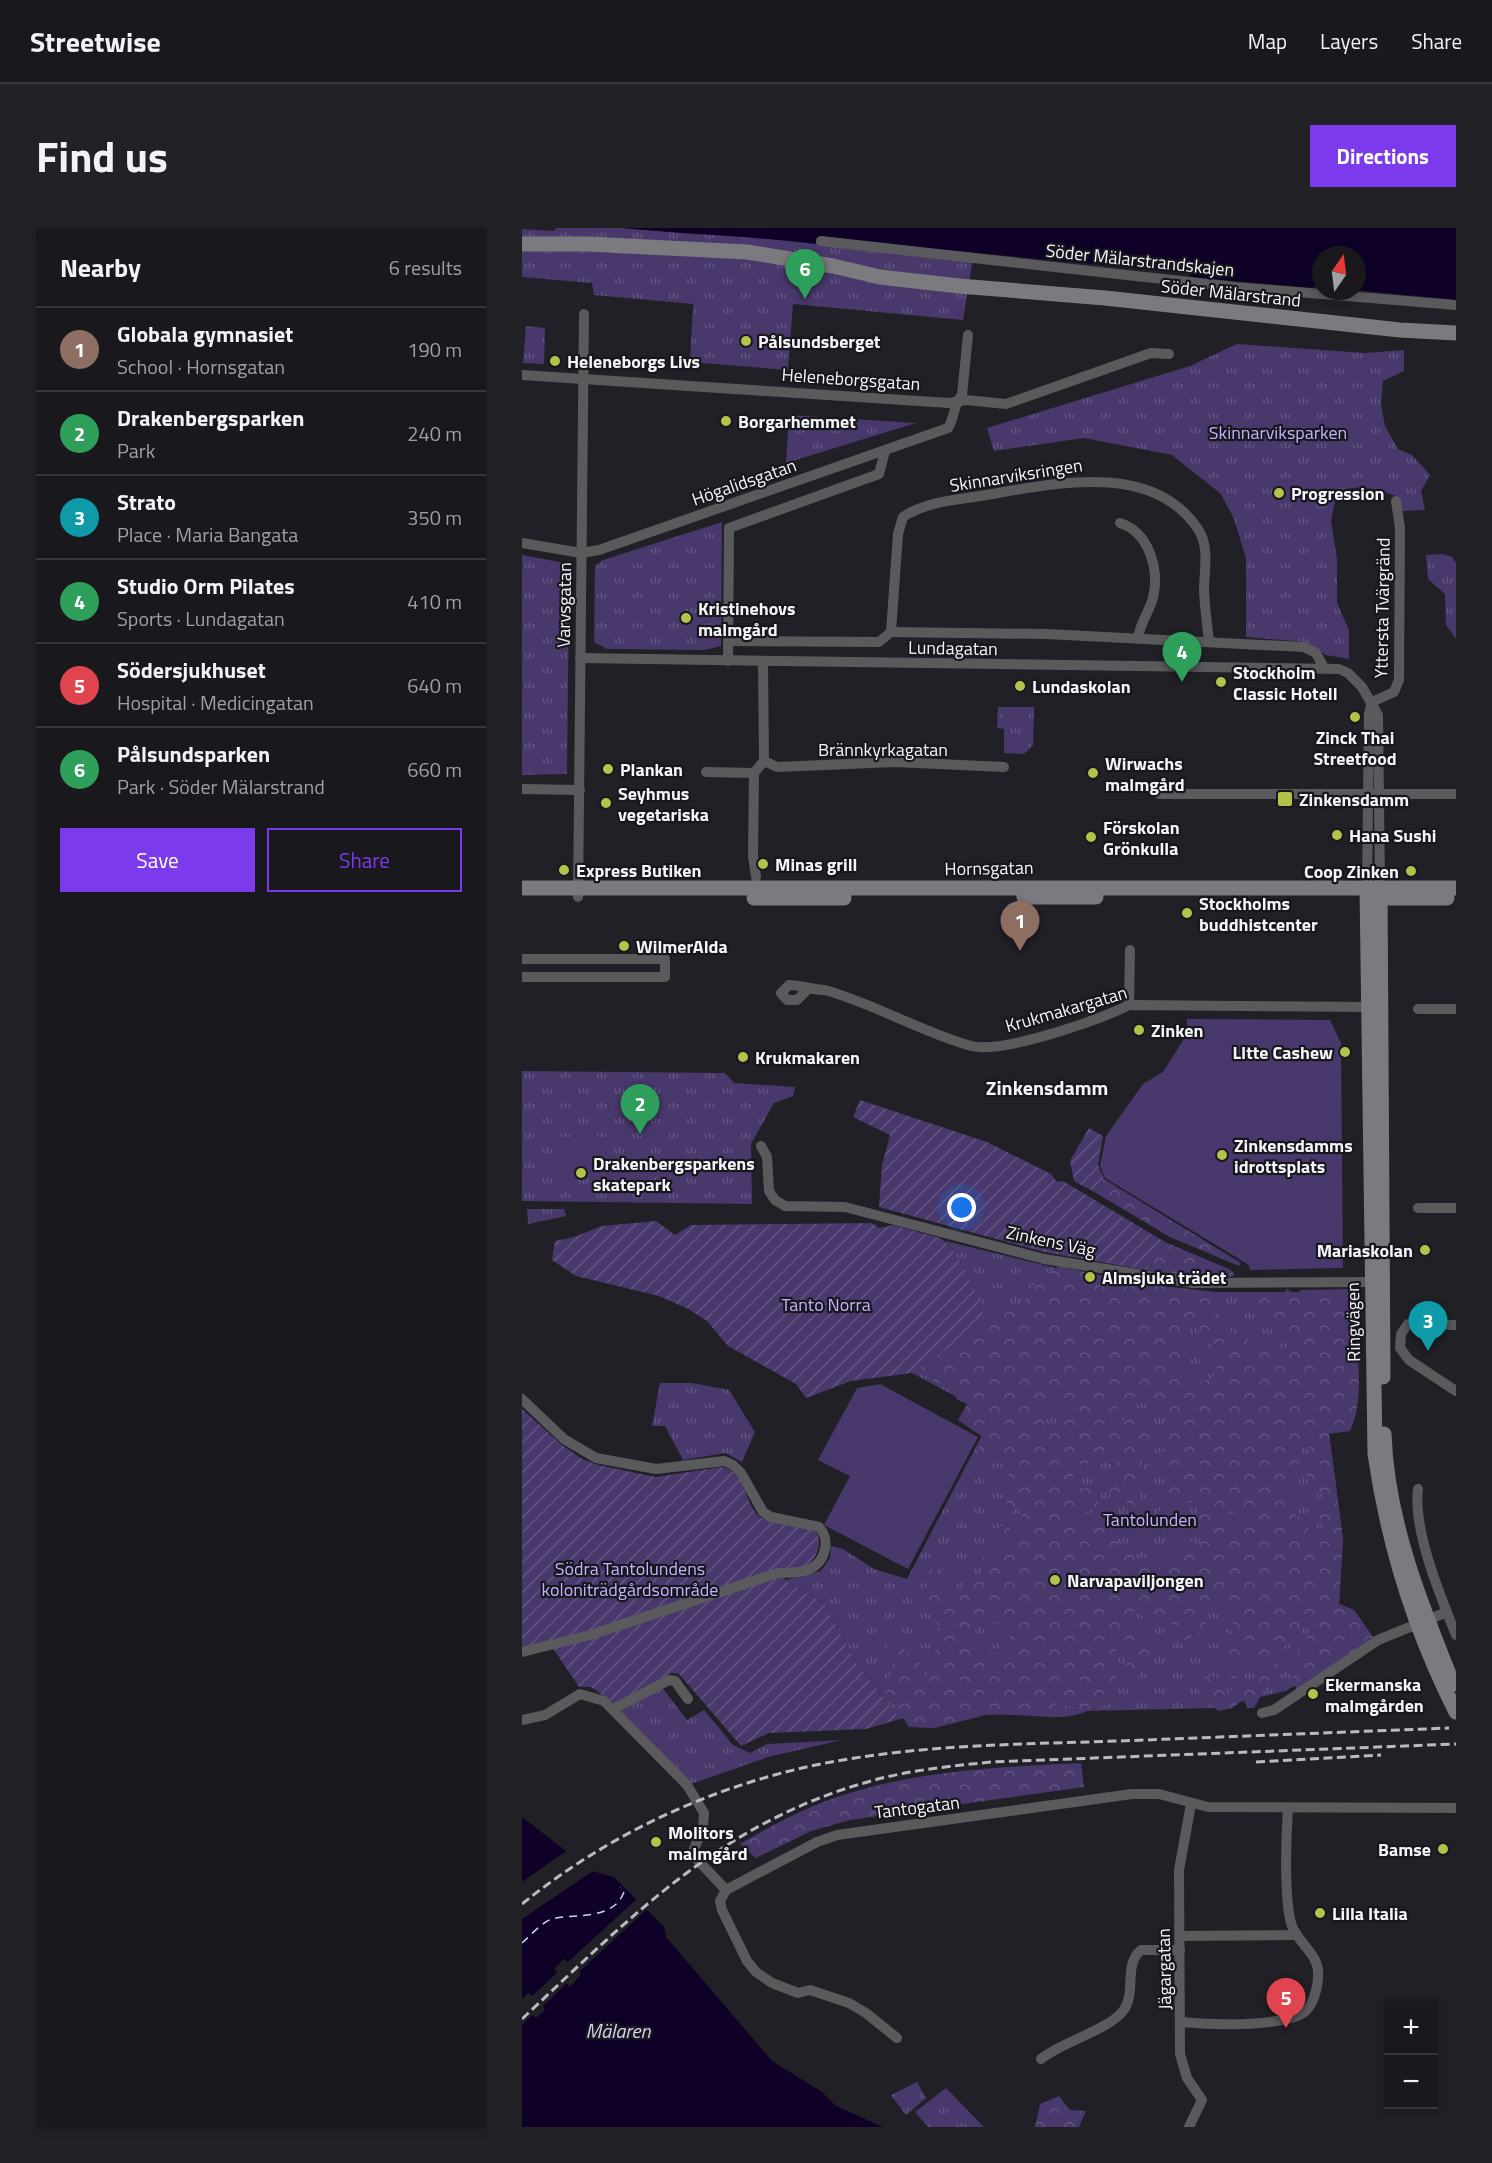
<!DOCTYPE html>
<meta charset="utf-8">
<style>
:root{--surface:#19181d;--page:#222126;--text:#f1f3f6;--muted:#9fa0a4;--line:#37373b;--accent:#7c3aed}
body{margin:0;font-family:"Titillium Web",sans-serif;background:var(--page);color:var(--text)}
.controls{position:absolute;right:18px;bottom:18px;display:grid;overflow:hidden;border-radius:0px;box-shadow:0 3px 9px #0003}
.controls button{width:54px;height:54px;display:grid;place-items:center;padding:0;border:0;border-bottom:2px solid var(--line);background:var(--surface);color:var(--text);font:30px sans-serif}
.compass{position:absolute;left:790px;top:18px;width:54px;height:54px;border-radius:50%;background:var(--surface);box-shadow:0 3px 9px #0003;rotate:14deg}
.you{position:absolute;left:440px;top:980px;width:21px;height:21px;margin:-15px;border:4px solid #fff;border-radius:50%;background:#1a73e8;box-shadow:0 0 0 9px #1a73e833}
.badge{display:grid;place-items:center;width:39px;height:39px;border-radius:50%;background:var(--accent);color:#fff;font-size:20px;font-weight:700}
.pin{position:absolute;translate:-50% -50px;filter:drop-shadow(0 2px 3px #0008)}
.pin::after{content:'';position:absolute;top:32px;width:21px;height:18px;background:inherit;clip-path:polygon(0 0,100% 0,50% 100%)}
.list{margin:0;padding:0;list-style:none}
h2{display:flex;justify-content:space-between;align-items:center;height:78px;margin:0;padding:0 24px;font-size:26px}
h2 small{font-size:20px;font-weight:400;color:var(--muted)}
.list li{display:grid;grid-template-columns:39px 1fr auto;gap:18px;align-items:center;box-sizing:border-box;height:84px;padding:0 24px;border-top:2px solid var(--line)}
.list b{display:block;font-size:22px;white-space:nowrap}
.list p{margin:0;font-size:20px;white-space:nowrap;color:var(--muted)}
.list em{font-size:20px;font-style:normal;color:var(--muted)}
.actions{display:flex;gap:12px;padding:18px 24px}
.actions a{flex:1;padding:14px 0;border:2px solid var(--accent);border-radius:0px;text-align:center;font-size:21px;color:var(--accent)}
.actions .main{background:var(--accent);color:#fff}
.map{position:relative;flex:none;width:934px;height:1899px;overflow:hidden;border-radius:0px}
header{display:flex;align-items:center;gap:36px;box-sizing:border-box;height:84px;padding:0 30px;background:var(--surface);border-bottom:2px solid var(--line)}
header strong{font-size:28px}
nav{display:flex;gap:33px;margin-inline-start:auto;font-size:21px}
.intro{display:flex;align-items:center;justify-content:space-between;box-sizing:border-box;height:144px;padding:0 36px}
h1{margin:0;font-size:42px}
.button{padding:15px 27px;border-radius:0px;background:var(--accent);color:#fff;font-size:21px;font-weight:700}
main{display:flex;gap:36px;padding:0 36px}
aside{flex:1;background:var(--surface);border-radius:0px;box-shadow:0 3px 9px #0003}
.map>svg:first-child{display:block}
</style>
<header>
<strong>Streetwise</strong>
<nav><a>Map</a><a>Layers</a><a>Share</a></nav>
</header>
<div class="intro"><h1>Find us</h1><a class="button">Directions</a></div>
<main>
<aside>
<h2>Nearby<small>6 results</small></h2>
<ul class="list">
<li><span class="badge" style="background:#8d6e63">1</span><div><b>Globala gymnasiet</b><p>School · Hornsgatan</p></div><em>190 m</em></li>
<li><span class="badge" style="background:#2e9e5b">2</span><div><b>Drakenbergsparken</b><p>Park</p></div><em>240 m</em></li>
<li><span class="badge" style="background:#0f9aa8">3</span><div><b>Strato</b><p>Place · Maria Bangata</p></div><em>350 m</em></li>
<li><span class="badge" style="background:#2e9e5b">4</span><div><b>Studio Orm Pilates</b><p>Sports · Lundagatan</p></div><em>410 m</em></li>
<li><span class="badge" style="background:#e0444e">5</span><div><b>Södersjukhuset</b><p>Hospital · Medicingatan</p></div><em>640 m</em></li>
<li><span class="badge" style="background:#2e9e5b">6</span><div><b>Pålsundsparken</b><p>Park · Söder Mälarstrand</p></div><em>660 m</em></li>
</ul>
<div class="actions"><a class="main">Save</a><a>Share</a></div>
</aside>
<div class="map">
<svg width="934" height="1899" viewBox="0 0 934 1899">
<defs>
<pattern id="grass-tufts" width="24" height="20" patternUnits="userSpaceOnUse" patternTransform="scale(1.5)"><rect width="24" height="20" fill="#48386c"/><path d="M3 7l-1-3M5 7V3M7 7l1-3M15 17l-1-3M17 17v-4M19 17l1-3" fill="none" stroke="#635582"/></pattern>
<pattern id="forest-crowns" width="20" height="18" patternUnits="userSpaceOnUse" patternTransform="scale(1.5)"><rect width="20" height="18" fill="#48386c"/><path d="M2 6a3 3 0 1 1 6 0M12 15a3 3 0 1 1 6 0" fill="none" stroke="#635582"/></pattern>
<pattern id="garden-furrows" width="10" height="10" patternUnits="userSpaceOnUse" patternTransform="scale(1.5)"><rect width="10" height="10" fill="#48386c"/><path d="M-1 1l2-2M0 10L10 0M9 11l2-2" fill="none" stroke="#635582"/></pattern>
</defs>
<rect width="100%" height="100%" fill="#212027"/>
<g fill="url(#grass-tufts)">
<polygon points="34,0 100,0 171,6 295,10 452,24 441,92 271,76 266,142 168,134 171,76 72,67 70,55 0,49 0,1 32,3"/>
<polygon points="4,98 23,100 22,136 1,135"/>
<path d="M715,116L843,125L882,122V143L861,153L859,176L863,198L876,221L890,227L908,247L899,263L903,282L879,283L877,270C862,261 830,255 815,265L809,292L815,332V375L827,402V431L804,427L783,414L724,409V330L712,291L699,266L650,227L562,210L472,223L465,200L668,138Z"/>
<polygon points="267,187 394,195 264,235"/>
<polygon points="200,294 199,418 183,422 85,421 72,414 73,338 81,332"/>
<polygon points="921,326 930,329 934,335 934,411 924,397 923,366 906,351 904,327"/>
<polygon points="0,327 42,335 47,350 45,546 0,547"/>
<polygon points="476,479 512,479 511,517 502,526 482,525 482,501 475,500"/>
<polygon points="0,843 203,845 212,855 273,859 271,868 252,875 229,916 230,976 0,973"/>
<polygon points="5,981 42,981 44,988 6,996"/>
<path d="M424,1013L591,1054L669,1064H834L807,1206L821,1311L817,1376L832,1382L851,1409L764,1463L693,1480L565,1483C540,1494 517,1487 491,1487C453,1486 415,1490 378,1491L335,1436L302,1375L263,1352L299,1343L308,1330L309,1318L321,1321L352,1341L385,1351L470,1188L390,1145L464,1093C457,1068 441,1034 424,1013Z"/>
<polygon points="138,1155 170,1155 207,1162 233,1204 220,1234 204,1225 161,1232 143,1198 130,1198"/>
<polygon points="139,1458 165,1492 182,1482 211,1517 228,1525 245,1516 320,1512 246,1529 169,1556 99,1486 101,1478"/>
<polygon points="395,1854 404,1870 384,1887 369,1867"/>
<polygon points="424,1860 462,1899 406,1899 393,1884"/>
</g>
<g fill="url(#forest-crowns)" fill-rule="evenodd">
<polygon points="582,951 719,1035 717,1038 648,1009 574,965"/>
<polygon points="643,1014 709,1042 713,1047 707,1049 661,1048 624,1042"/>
<path d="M537,1038L613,1055L694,1064L702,1073L689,1093L759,1129L773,1106L724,1074L740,1065L755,1075L765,1061L774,1067L779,1062L834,1061C843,1077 836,1098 836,1116C836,1146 841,1175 828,1203L807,1206L821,1311L817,1376L832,1382L851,1409L775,1462C761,1437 784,1412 797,1391L787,1388L776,1413L762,1418L757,1435L732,1480H725L722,1471L710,1480L697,1483L683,1474L674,1458L683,1449H696L701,1463L706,1466L711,1459L721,1461L739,1442L730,1431L722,1439L719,1449L709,1451L701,1419L717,1416L719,1409L708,1402L716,1384L704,1380V1369L699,1365L688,1377L681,1402L662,1413L659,1398L622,1394L615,1377L611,1385L617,1408L633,1415C631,1430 620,1434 617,1449L605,1451L603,1422L594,1415V1468C583,1487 553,1482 536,1475L530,1487L472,1485L412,1500L387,1499L363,1463L371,1435L367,1432L368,1424L361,1414L371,1410L376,1420C391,1423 401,1436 404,1450C412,1442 415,1419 412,1407L420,1401L414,1396L412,1383L401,1378L399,1364L407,1356L401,1347L404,1339L419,1345L423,1339L435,1347L427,1353L421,1351L414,1361L416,1365L429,1366L441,1359L445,1345L454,1350L459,1345L458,1334L466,1324H484L483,1311L477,1307L478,1298L488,1300V1309L492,1312L501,1284L493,1280L486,1290L479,1287L485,1277L482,1265L487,1257L483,1250L498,1236L483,1228L449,1237L462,1210L436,1192L445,1176L434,1171L436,1156L426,1160L401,1147L390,1145L464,1094L462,1087L501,1075L517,1049L522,1047L524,1067H536L530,1043ZM667,1088L676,1101L678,1109L688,1113L697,1133L691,1150L667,1157L661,1153L660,1114L651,1107L661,1102ZM541,1155L535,1179L538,1181L535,1188V1196L529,1198L515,1187L520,1171L530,1172ZM618,1168L629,1176V1190H645L644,1211L649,1219L629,1229L625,1241L640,1244L647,1258L641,1271L650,1278L647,1282L636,1283L638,1292L659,1295L661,1274H677L673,1290L681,1307L678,1317L665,1312L663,1325L653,1322L645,1327L648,1331L639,1334V1341L632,1340V1332L624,1329L616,1341L612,1337V1328L598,1323L592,1301L582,1283L574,1290L572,1300L559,1295L554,1289L577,1278L575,1261L557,1260L548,1254C552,1243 568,1235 576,1225L596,1231L591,1240L596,1245L579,1252L582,1261L592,1270L598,1263L601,1253L603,1254L605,1283L610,1284L618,1278L617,1254L622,1245L616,1213L631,1212L635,1202L623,1199L619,1190L609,1186L603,1193L587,1185L592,1179L598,1182L603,1171ZM782,1217L787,1219L783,1246L791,1263L800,1266L797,1294L804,1302V1314L785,1305L788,1295L774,1288L766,1262L777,1256L778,1231ZM697,1276L703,1284H714L719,1290V1303L709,1296L703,1300L695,1295L694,1285ZM473,1395L488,1400V1412L479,1410L476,1431L466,1432L469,1423L456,1420L451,1410L456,1396Z"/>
<path d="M559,1535L562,1559L328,1592L289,1603L234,1630L218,1616C245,1600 275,1584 304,1573C385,1543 474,1539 559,1535Z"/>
<polygon points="537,1868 548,1882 564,1883 557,1899 513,1899 518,1876"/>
</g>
<g fill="url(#garden-furrows)">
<polygon points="338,872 465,914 529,946 535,954 541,953 643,1014 624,1042 522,1024 357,979 360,937 368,907 331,889"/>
<polygon points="567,900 581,908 576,937 582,951 574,965 552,953 548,933"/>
<path d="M134,993L153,1007L169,997L350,995L357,1000L371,997L418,1010C437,1020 459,1073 464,1094L390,1145L329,1153L284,1170L274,1156L206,1118L185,1093L166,1081L137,1068L54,1048L30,1032L33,1013L52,1009L80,998Z"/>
<path d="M0,1181L40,1217L60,1231L76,1237L134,1249L199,1239C225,1243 221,1276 239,1290C254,1293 278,1293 290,1301C304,1309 295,1333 282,1339C275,1342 266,1342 259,1344L263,1352L302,1375L335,1436L378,1491L344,1501L247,1505L219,1518L157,1446L150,1445L92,1475L69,1459H57L28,1416L0,1420Z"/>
</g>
<g fill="#48386c">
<polygon points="665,791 808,792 819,815 821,1040 728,1042 727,1037 583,950 578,938 584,908 621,856 641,844 665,806"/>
<polygon points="31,909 88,909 88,941 82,941 82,949 37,948 37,941 31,941"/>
<polygon points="358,1156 456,1209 386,1341 302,1297 328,1248 296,1232 335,1160"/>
</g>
<g fill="#0e0027">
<path d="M100,0H934V72L835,62V27H799V59L792,58L791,60L668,49V45L295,10L294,16C229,8 165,6 100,0Z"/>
<polygon points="0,1589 70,1643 92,1649 142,1699 144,1709 250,1833 300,1864 314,1878 361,1899 0,1899"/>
</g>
<g fill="#212027">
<polygon points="47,1621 74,1641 0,1691 0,1654"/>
<polygon points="118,1668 127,1679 57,1744 59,1747 48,1759 45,1755 21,1778 23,1782 14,1790 10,1787 0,1797 0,1771 6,1765 10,1768 35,1745 32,1741 42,1731 46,1734"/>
</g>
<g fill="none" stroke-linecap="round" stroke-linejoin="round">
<path stroke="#d7cef5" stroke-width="1.5" stroke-dasharray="8 6" stroke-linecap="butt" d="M0,1715C8,1708 20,1694 30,1691C54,1685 91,1693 102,1664L98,1659"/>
<g stroke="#5a5a5d" stroke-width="10">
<polyline points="299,13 713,59 934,77"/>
<polyline points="0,147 427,175 444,172 484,176 629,125 647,126"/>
<path d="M598,295C627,304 638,342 631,370C627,384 618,395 616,410"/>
<path d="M0,315L59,325L77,322L426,200C433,189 431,177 440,167L446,107"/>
<path d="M369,404L376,306L381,289C404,273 437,272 464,267C530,256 630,232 676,301C688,319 682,343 682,363C683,380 685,397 687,413"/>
<polyline points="369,404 524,406 782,419 794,425 802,440"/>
<polyline points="206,413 357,414 369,404"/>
<polyline points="58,430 817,441 826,445 840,459 856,487 858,660"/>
<polyline points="206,433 207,300 357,246 363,223"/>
<polyline points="241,434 242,533"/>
<polyline points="850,474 872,464 877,452 878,300 874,273"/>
<polyline points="242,533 255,539 373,534 482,539"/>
<polyline points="184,544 232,545"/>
<polyline points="0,561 58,562"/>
<polyline points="637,566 934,566"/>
<polyline points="234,649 231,628 232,545 242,533"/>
<polyline points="845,660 847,486 850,474"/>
<polyline points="56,669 62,86"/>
<polyline points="0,731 143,731 143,749 0,749"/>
<path d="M285,762L275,772H265L259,765L267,757C280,757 290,762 303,762C353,776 399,804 449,818C480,826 577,792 607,777L852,779"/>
<polyline points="607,777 608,722"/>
<polyline points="896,781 934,781"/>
<polyline points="239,918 245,929 247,963 253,972 263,978 323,979 522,1031 671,1055 855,1054"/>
<polyline points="896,980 934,980"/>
<polyline points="934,1097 886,1096 879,1106 878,1120 887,1132 934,1163"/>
<path d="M0,1171L42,1211L74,1230L134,1241L202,1233L211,1237L219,1245L241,1284L249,1289L297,1299C303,1306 305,1312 303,1321C298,1345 276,1345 256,1345L68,1407L0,1424"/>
<path d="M896,1261C891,1303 918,1367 934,1407"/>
<polyline points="91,1481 147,1452 153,1453 166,1471"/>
<polyline points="740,1485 752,1482 856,1412 925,1384"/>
<polyline points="0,1492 23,1487 58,1466 82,1473 165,1557 182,1585 181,1599 170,1626 204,1662"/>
<polyline points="658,1708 774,1707"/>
<path d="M659,1794C692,1797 747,1799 778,1787C792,1781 797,1756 796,1742C794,1724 773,1712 769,1695C762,1669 764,1608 766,1580"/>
<polyline points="375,1810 344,1785 327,1775 288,1762 276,1765 250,1755 234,1744 225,1733 200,1682 198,1673 204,1662 295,1614 315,1607 610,1566 637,1566 686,1579 934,1580"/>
<path d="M519,1831C540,1814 586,1802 601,1783C615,1765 601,1737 619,1722H658"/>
<polyline points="667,1899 680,1872 665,1850 658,1826 657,1642 669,1576"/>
</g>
<g stroke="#7b7a7f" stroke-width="15">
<polyline points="0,16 66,16 225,24 311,38 358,49 437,58 583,70 878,102 934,105"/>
<polyline points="0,660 934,660"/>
<path d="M845,660L853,1226C866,1316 893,1403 934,1484"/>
<polyline points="858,660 861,1149"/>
<polyline points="502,669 574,669"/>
<polyline points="232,670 322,670"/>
<polyline points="847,670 925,670"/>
<path d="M862,1206C865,1293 899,1377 931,1456"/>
</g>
<g stroke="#bbbac0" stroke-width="3" stroke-dasharray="9 4.5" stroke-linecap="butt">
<polyline points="734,1534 859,1527"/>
<path d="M0,1676C95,1599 212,1548 333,1530C429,1515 526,1516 623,1512C724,1508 826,1504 927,1500"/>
<path d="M0,1791C109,1689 199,1594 349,1553C388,1542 429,1538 470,1534L934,1516"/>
</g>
</g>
<g fill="#b4c24a" stroke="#18171d" stroke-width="2">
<circle cx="224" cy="113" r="6"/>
<circle cx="33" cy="133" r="6"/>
<circle cx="204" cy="193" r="6"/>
<circle cx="757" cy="265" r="6"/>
<circle cx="164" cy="390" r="6"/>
<circle cx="699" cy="454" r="6"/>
<circle cx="498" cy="458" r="6"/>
<circle cx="833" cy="489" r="6"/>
<circle cx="86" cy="541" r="6"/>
<circle cx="571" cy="545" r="6"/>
<rect x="755" y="563" width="16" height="16" rx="3"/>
<circle cx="84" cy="575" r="6"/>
<circle cx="815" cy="607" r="6"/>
<circle cx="569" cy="609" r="6"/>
<circle cx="241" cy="636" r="6"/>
<circle cx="42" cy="642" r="6"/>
<circle cx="889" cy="643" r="6"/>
<circle cx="665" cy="685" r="6"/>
<circle cx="102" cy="718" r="6"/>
<circle cx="617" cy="802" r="6"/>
<circle cx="823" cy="824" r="6"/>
<circle cx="221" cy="829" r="6"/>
<circle cx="700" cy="927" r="6"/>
<circle cx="59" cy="945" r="6"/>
<circle cx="903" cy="1022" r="6"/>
<circle cx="568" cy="1049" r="6"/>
<circle cx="533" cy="1352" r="6"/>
<circle cx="791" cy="1466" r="6"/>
<circle cx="134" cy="1614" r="6"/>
<circle cx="921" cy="1621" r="6"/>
<circle cx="798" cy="1685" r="6"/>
</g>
<g text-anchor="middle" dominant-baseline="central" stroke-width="4.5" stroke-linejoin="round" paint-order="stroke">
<g font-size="18" fill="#f5f4f9" stroke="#18171d">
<text transform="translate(618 32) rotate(6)">Söder Mälarstrandskajen</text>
<text transform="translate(709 65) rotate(6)">Söder Mälarstrand</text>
<text transform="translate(329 151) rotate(4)">Heleneborgsgatan</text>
<text transform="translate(494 247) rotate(-9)">Skinnarviksringen</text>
<text transform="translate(222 254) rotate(-19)">Högalidsgatan</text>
<text transform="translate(42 377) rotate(-89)">Varvsgatan</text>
<text transform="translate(860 380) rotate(-89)">Yttersta Tvärgränd</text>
<text transform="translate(431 420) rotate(1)">Lundagatan</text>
<text x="361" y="521">Brännkyrkagatan</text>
<text transform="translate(467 640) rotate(-1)">Hornsgatan</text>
<text transform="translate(544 781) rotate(-16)">Krukmakargatan</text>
<text transform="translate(529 1013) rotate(12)">Zinkens Väg</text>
<text transform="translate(831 1094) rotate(-91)">Ringvägen</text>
<text transform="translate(395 1579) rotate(-7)">Tantogatan</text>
<text transform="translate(642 1741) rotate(-91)">Jägargatan</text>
</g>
<g font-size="18" font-weight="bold" fill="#f5f4f9" stroke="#18171d" text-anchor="start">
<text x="236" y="113">Pålsundsberget</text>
<text x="45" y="133">Heleneborgs Livs</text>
<text x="216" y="193">Borgarhemmet</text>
<text x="769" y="265">Progression</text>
<text x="176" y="380">Kristinehovs<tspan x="176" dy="21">malmgård</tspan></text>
<text x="711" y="444">Stockholm<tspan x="711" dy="21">Classic Hotell</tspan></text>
<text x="510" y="458">Lundaskolan</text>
<text x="833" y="509" text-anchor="middle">Zinck Thai<tspan x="833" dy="21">Streetfood</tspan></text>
<text x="583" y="535">Wirwachs<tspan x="583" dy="21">malmgård</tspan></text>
<text x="98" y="541">Plankan</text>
<text x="96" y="565">Seyhmus<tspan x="96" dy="21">vegetariska</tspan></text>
<text x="777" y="571">Zinkensdamm</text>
<text x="581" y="599">Förskolan<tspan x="581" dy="21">Grönkulla</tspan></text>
<text x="827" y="607">Hana Sushi</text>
<text x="253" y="636">Minas grill</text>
<text x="54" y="642">Express Butiken</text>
<text x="877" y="643" text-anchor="end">Coop Zinken</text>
<text x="677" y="675">Stockholms<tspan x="677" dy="21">buddhistcenter</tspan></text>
<text x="114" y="718">WilmerAlda</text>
<text x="629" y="802">Zinken</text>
<text x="811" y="824" text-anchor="end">LItte Cashew</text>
<text x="233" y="829">Krukmakaren</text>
<text x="712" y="917">Zinkensdamms<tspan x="712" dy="21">idrottsplats</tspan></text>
<text x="71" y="935">Drakenbergsparkens<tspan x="71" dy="21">skatepark</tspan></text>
<text x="891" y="1022" text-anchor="end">Mariaskolan</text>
<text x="580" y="1049">Almsjuka trädet</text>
<text x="545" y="1352">Narvapaviljongen</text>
<text x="803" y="1456">Ekermanska<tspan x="803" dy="21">malmgården</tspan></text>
<text x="146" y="1604">Molitors<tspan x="146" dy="21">malmgård</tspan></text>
<text x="909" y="1621" text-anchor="end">Bamse</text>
<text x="810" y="1685">Lilla Italia</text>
</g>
<g font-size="18" fill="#c5b1ff" stroke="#18171d">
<text x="756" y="204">Skinnarviksparken</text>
<text x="304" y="1076">Tanto Norra</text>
<text x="628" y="1291">Tantolunden</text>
<text x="108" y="1340">Södra Tantolundens<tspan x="108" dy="21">koloniträdgårdsområde</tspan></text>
</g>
<g font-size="20" font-weight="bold" fill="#f5f4f9" stroke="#18171d">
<text x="525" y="859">Zinkensdamm</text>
</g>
<g font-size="20" font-style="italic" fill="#d7cef5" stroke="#18171d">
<text x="96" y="1802">Mälaren</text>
</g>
</g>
</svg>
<div class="controls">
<button>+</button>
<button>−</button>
</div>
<svg class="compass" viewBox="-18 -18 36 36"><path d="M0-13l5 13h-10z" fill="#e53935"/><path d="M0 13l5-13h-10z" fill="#9fa0a4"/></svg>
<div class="you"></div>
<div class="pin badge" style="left:498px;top:723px;background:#8d6e63">1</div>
<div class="pin badge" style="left:118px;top:906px;background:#2e9e5b">2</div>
<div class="pin badge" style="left:906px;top:1123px;background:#0f9aa8">3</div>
<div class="pin badge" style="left:660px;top:454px;background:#2e9e5b">4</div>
<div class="pin badge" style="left:764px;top:1800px;background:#e0444e">5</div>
<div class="pin badge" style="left:283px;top:71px;background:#2e9e5b">6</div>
</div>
</main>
